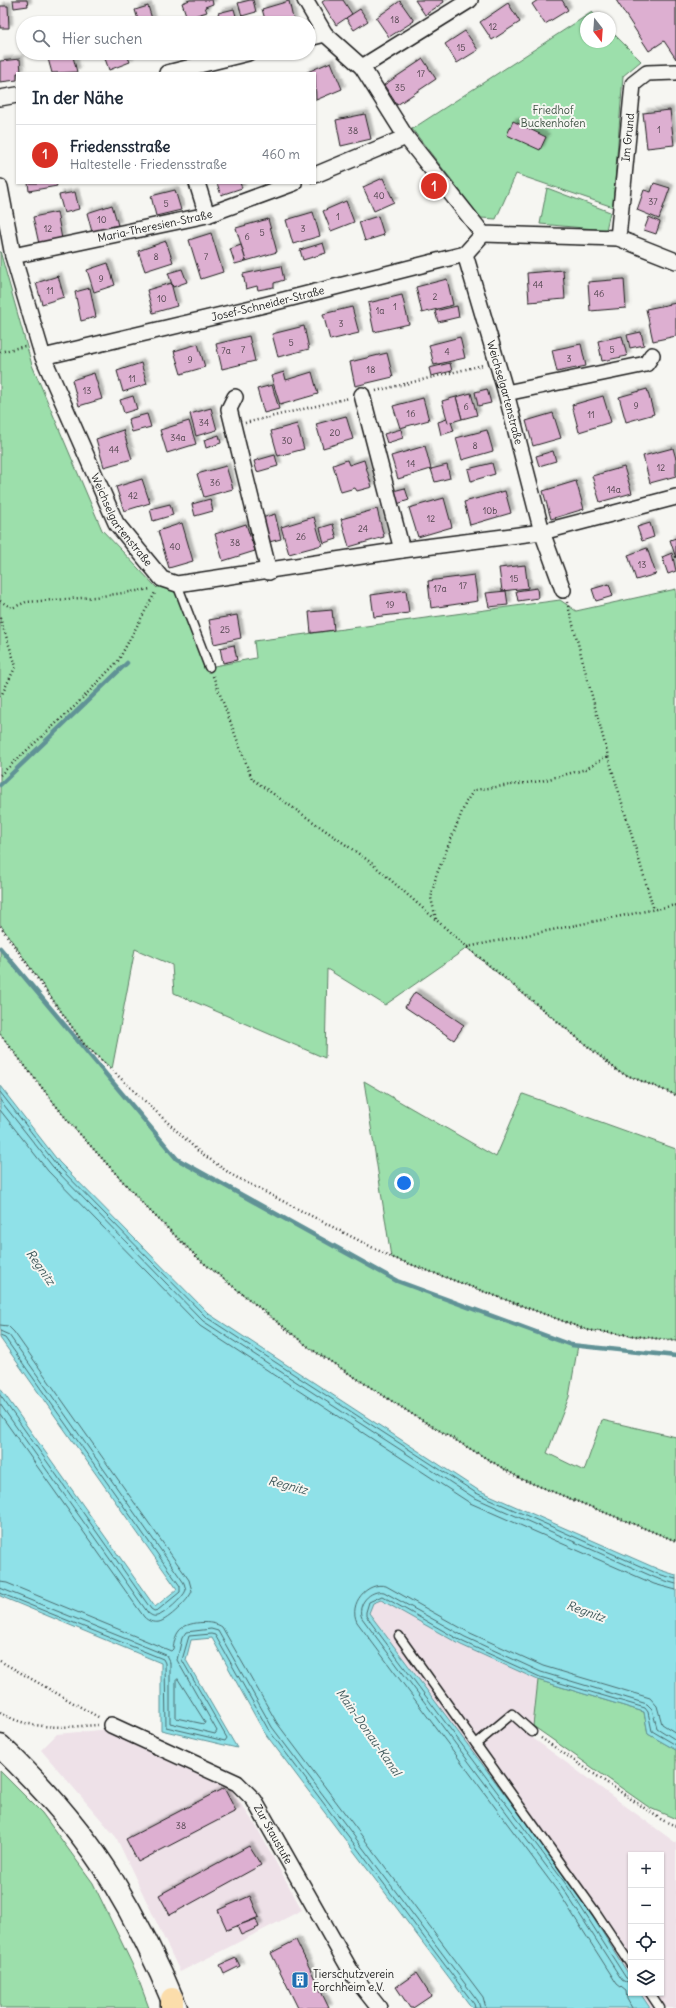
<!DOCTYPE html>
<html lang="de">
<meta charset="utf-8">
<style>
:root{--surface:#fff;--page:#f2f2f3;--text:#1f2937;--muted:#747a83;--line:#e0e1e3;--accent:#d93025}
body{margin:0;font-family:Delius,sans-serif;background:var(--page);color:var(--text)}
.controls{position:absolute;right:12px;bottom:12px;display:grid;overflow:hidden;border-radius:0px;box-shadow:0 1px 3px #0004}
.controls button{width:36px;height:36px;display:grid;place-items:center;padding:0;border:0;border-bottom:1px solid var(--line);background:var(--surface);color:var(--text);font:20px sans-serif}
.compass{position:absolute;left:580px;top:12px;width:36px;height:36px;border-radius:50%;background:var(--surface);box-shadow:0 1px 3px #0004;rotate:163deg}
.you{position:absolute;left:404px;top:1183px;width:14px;height:14px;margin:-10px;border:3px solid #fff;border-radius:50%;background:#1a73e8;box-shadow:0 0 0 6px #1a73e833}
.badge{display:grid;place-items:center;width:26px;height:26px;border-radius:50%;background:var(--accent);color:#fff;font-size:13px;font-weight:700}
.pin{position:absolute;translate:-50% -50%;border:2px solid #fff;box-shadow:0 1px 4px #0006}
.list{margin:0;padding:0;list-style:none}
h2{display:flex;justify-content:space-between;align-items:center;height:52px;margin:0;padding:0 16px;font-size:17px}
h2 small{font-size:13px;font-weight:400;color:var(--muted)}
.list li{display:grid;grid-template-columns:26px 1fr auto;gap:12px;align-items:center;box-sizing:border-box;height:60px;padding:0 16px;border-top:1px solid var(--line)}
.list b{display:block;font-size:15px;white-space:nowrap}
.list p{margin:0;font-size:13px;white-space:nowrap;color:var(--muted)}
.list em{font-size:13px;font-style:normal;color:var(--muted)}
.icon{flex:none;width:22px;height:22px;fill:none;stroke:currentColor;stroke-width:2;stroke-linecap:round;stroke-linejoin:round}
.map{position:relative;flex:none;width:676px;height:2008px;overflow:hidden}
.search{position:absolute;background:var(--surface);box-shadow:0 1px 3px #0004;left:16px;top:16px;width:300px;height:44px;display:flex;align-items:center;gap:10px;box-sizing:border-box;padding:0 14px;border-radius:22px;color:var(--muted);font-size:15px}
.panel{position:absolute;background:var(--surface);box-shadow:0 1px 3px #0004;left:16px;top:72px;width:300px;height:112px;border-radius:0px}
.map>svg:first-child{display:block}
</style>
<div class="map">
<svg width="676" height="2008" viewBox="0 0 676 2008">
<defs>
<filter id="shadow"><feDropShadow dx="3.5" dy="-3.5" stdDeviation="1" flood-color="#0004"/></filter>
</defs>
<rect width="100%" height="100%" fill="#f6f6f2"/>
<filter id="ink" filterUnits="userSpaceOnUse"><feTurbulence type="fractalNoise" baseFrequency=".025" numOctaves="2"/><feDisplacementMap in="SourceGraphic" scale="8" xChannelSelector="R" yChannelSelector="G"/><feConvolveMatrix kernelMatrix="1 2 1 2 8 2 1 2 1" color-interpolation-filters="sRGB"/></filter>
<g filter="url(#ink)">
<g fill="#eee1e8">
<polygon points="381,1600 461,1645 538,1680 532,1732 530,1736 676,1843 676,2008 650,2008 640,1993 661,1993 661,1855 631,1855 631,1978 572,1884 369,1613 373,1603"/>
<polygon points="110,1729 228,1785 256,1826 302,1910 180,1972 116,1837 41,1750 57,1734"/>
</g>
<g fill="#9cdfab" stroke="#5c7e64">
<polygon points="592,12 598,18 586,18 586,42 610,42 610,30 641,61 623,76 613,207 516,174 496,219 481,218 412,129"/>
<polygon points="547,188 610,212 606,230 540,224"/>
<polygon points="0,251 32,365 102,530 157,588 162,579 177,584 209,667 256,658 254,641 560,600 576,611 676,589 676,1095 619,1072 467,948 385,1005 327,969 325,1058 174,993 172,965 135,949 112,1069 84,1044 0,924"/>
<polygon points="0,948 177,1159 397,1281 570,1345 578,1345 569,1397 547,1453 584,1471 602,1420 676,1437 676,1541 521,1479 415,1416 311,1349 200,1260 148,1209 68,1121 0,1034"/>
<polygon points="364,1081 496,1157 523,1094 676,1149 676,1341 587,1330 391,1257"/>
<polygon points="538,1680 644,1712 648,1734 676,1750 676,1819 650,1808 533,1726"/>
<polygon points="0,1771 42,1813 93,1883 135,1970 149,2008 0,2008"/>
</g>
<polygon fill="#8fe1e8" stroke="#619296" points="0,1086 59,1162 209,1314 478,1490 660,1570 676,1575 676,1750 648,1734 644,1712 538,1680 461,1645 381,1600 373,1603 369,1613 572,1884 631,1978 631,1993 640,1993 650,2008 472,2008 264,1732 212,1638 191,1640 186,1660 237,1748 161,1730 161,1663 0,1596 0,1388 155,1607 177,1589 0,1338"/>
<g fill="none" stroke-linecap="round" stroke-linejoin="round">
<g stroke="#4a6b6e" stroke-width="1">
<polyline points="0,1092 56,1164 206,1317 476,1493 658,1574 676,1579"/>
<polyline points="0,1100 53,1167 203,1321 473,1497 656,1578 676,1584"/>
<polyline points="0,1110 48,1171 200,1326 470,1503 654,1584 676,1590"/>
<path d="M0,1325L8,1326L14,1332L189,1580L192,1591C189,1600 168,1620 159,1622C153,1623 148,1621 144,1617L0,1414"/>
<path d="M0,1331L9,1335L184,1583L186,1590C184,1597 164,1615 157,1616C153,1617 151,1615 148,1613L0,1404"/>
<polyline points="0,1336 5,1338 180,1586 180,1592 158,1610 154,1611 151,1609 0,1395"/>
<path d="M0,1582L7,1583L171,1651L173,1649C174,1643 175,1636 179,1631C186,1621 213,1620 222,1627L277,1723L483,1997L486,2008"/>
<polyline points="0,1588 166,1655 170,1663 170,1723 215,1734 217,1731 177,1660 182,1638 186,1632 211,1629 218,1631 272,1727 478,2001 480,2008"/>
<polyline points="0,1593 163,1659 165,1663 166,1727 225,1741 227,1738 182,1660 189,1636 211,1634 215,1635 268,1729 474,2004 475,2008"/>
<polygon points="178,1679 205,1722 204,1724 176,1718 176,1681"/>
<polyline points="631,1980 626,1978 568,1887 366,1616 366,1612 369,1602 382,1596 463,1642 540,1677 645,1708 648,1712 652,1731 676,1745"/>
<path d="M631,1985L622,1980L564,1890L362,1618C356,1605 370,1589 384,1592L465,1637L541,1672L647,1704L652,1709L657,1728L676,1740"/>
<path d="M632,2008L627,1999L626,1991L617,1984L559,1893L357,1622C348,1604 367,1581 386,1586L468,1632L543,1666L650,1698L657,1706L662,1724L676,1733"/>
</g>
<g stroke="#619296" stroke-width="4.5">
<polyline points="0,785 127,663"/>
<polyline points="0,948 177,1159 397,1281 571,1345 676,1356"/>
</g>
</g>
<g fill="#ddafd1" stroke="#1c1c1c" filter="url(#shadow)">
<polygon points="13,0 27,0 28,6 14,8"/>
<polygon points="190,0 212,0 213,4 205,7 207,12 187,18 182,3"/>
<polygon points="250,0 253,0 256,12 242,16 238,3"/>
<polygon points="325,0 343,0 352,14 336,25 322,2"/>
<polygon points="415,0 443,0 444,2 425,15"/>
<polygon points="538,0 562,0 568,10 545,24 532,4"/>
<polygon points="616,0 676,0 676,59 664,41 649,51"/>
<polygon points="289,1 294,23 266,23 262,9"/>
<polygon points="400,1 414,21 389,37 376,18"/>
<polygon points="508,3 520,22 492,40 480,22"/>
<polygon points="0,6 8,6 9,28 0,28"/>
<polygon points="148,6 153,22 139,23 135,10"/>
<polygon points="234,9 238,23 219,23 221,22 218,13"/>
<polygon points="360,9 368,21 354,30 346,18"/>
<polygon points="200,15 202,23 183,23 182,20"/>
<polygon points="465,31 478,50 457,63 445,44"/>
<polygon points="55,53 72,53 77,72 52,73 47,55"/>
<polygon points="103,53 126,53 130,62 109,70"/>
<polygon points="20,59 21,73 17,73 17,80 0,82 0,61"/>
<polygon points="423,59 436,79 397,105 384,85"/>
<polygon points="331,62 342,89 316,100 315,73 305,73"/>
<polygon points="670,110 674,145 647,148 643,113"/>
<polygon points="365,114 371,139 341,146 336,120"/>
<polygon points="513,121 546,137 540,150 507,135"/>
<polygon points="383,178 394,202 374,211 363,187"/>
<polygon points="28,183 56,183 57,186 29,191"/>
<polygon points="217,183 240,183 242,188 221,195"/>
<polygon points="654,183 670,188 659,219 637,210 644,190 651,192"/>
<polygon points="175,190 181,210 156,216 151,196"/>
<polygon points="75,192 79,209 64,213 59,195"/>
<polygon points="346,201 354,222 331,231 323,211"/>
<polygon points="112,205 118,225 92,232 87,213"/>
<polygon points="57,212 62,239 39,244 33,217"/>
<polygon points="313,212 320,236 293,244 286,220"/>
<polygon points="378,216 384,235 365,241 359,222"/>
<polygon points="649,217 660,222 656,234 644,230"/>
<polygon points="268,219 277,252 246,261 236,228"/>
<polygon points="211,233 223,272 201,279 189,240"/>
<polygon points="166,241 173,262 145,271 138,251"/>
<polygon points="323,243 326,253 303,260 300,250"/>
<polygon points="241,245 246,261 235,264 230,249"/>
<polygon points="108,263 115,285 94,292 87,270"/>
<polygon points="281,266 284,280 274,283 274,287 258,290 257,286 246,289 243,274"/>
<polygon points="182,269 187,282 173,287 168,273"/>
<polygon points="563,270 565,299 529,302 527,273"/>
<polygon points="58,276 64,297 42,304 36,283"/>
<polygon points="447,279 453,305 422,313 416,287"/>
<polygon points="624,279 626,308 590,311 588,282"/>
<polygon points="171,283 177,306 153,313 147,290"/>
<polygon points="90,288 96,317 81,321 75,292"/>
<polygon points="402,295 409,324 374,332 368,303"/>
<polygon points="676,303 676,336 653,341 646,309"/>
<polygon points="457,306 459,317 438,322 435,311"/>
<polygon points="352,307 359,333 330,340 323,314"/>
<polygon points="304,326 309,349 278,357 272,334"/>
<polygon points="641,332 644,345 630,348 627,335"/>
<polygon points="249,336 255,361 222,369 216,344"/>
<polygon points="622,336 627,356 602,361 598,341"/>
<polygon points="460,337 465,358 434,365 429,345"/>
<polygon points="198,344 205,367 181,374 174,351"/>
<polygon points="581,344 586,366 557,372 552,350"/>
<polygon points="387,353 393,377 355,386 350,362"/>
<polygon points="141,363 147,384 123,392 117,371"/>
<polygon points="450,363 452,371 431,376 429,368"/>
<polygon points="284,372 286,380 312,372 318,394 280,405 271,376"/>
<polygon points="94,373 102,399 79,406 72,380"/>
<polygon points="272,385 279,409 264,413 257,389"/>
<polygon points="487,389 491,403 478,406 475,392"/>
<polygon points="647,389 654,414 626,422 619,397"/>
<polygon points="471,393 477,415 462,419 456,397"/>
<polygon points="133,396 137,409 124,413 120,400"/>
<polygon points="603,396 611,422 579,432 572,405"/>
<polygon points="456,397 462,419 448,423 442,401"/>
<polygon points="423,398 429,420 400,428 393,406"/>
<polygon points="211,408 217,430 196,436 190,414"/>
<polygon points="553,413 561,438 533,446 526,421"/>
<polygon points="147,414 151,427 132,432 128,419"/>
<polygon points="346,416 353,439 323,448 316,424"/>
<polygon points="447,419 448,423 451,422 454,431 441,435 438,422"/>
<polygon points="189,421 196,444 167,453 160,430"/>
<polygon points="297,424 304,449 278,456 271,431"/>
<polygon points="401,429 403,438 387,443 384,434"/>
<polygon points="123,430 132,459 104,467 96,439"/>
<polygon points="487,430 493,451 462,460 456,438"/>
<polygon points="219,435 221,443 206,448 204,440"/>
<polygon points="425,446 431,469 398,479 391,456"/>
<polygon points="673,448 676,459 676,476 650,483 643,456"/>
<polygon points="553,451 556,461 539,466 536,456"/>
<polygon points="275,455 278,466 257,472 254,461"/>
<polygon points="347,460 349,465 364,460 372,487 357,491 355,488 341,492 333,465"/>
<polygon points="492,463 495,474 471,481 468,469"/>
<polygon points="447,465 450,478 435,482 431,469"/>
<polygon points="226,466 233,489 204,497 197,474"/>
<polygon points="624,467 632,493 600,502 592,476"/>
<polygon points="142,479 150,503 124,511 116,487"/>
<polygon points="576,481 584,509 551,519 543,491"/>
<polygon points="405,488 409,500 397,504 393,491"/>
<polygon points="505,491 511,513 470,525 464,502"/>
<polygon points="444,498 452,527 418,537 409,508"/>
<polygon points="210,499 213,511 195,516 192,504"/>
<polygon points="170,504 173,515 153,521 150,509"/>
<polygon points="377,509 384,537 349,547 341,519"/>
<polygon points="275,514 281,539 269,542 262,518"/>
<polygon points="314,517 322,545 289,554 281,527"/>
<polygon points="182,523 193,561 169,568 158,531"/>
<polygon points="650,523 654,537 642,541 637,527"/>
<polygon points="246,524 255,551 223,561 215,534"/>
<polygon points="333,524 337,539 324,543 320,528"/>
<polygon points="676,538 676,558 670,540"/>
<polygon points="647,548 656,574 636,580 628,555"/>
<polygon points="672,553 676,571 668,574 662,557"/>
<polygon points="525,565 528,588 502,591 499,568"/>
<polygon points="474,575 478,601 431,608 428,581"/>
<polygon points="609,584 613,596 596,601 592,589"/>
<polygon points="537,588 538,598 518,601 516,591"/>
<polygon points="406,590 409,613 374,617 371,595"/>
<polygon points="506,591 508,605 489,607 486,593"/>
<polygon points="332,610 334,630 311,633 309,612"/>
<polygon points="237,615 241,638 214,644 209,620"/>
<polygon points="234,645 237,660 223,663 220,648"/>
<polygon points="415,992 464,1025 454,1040 405,1007"/>
<polygon points="224,1788 236,1811 138,1862 126,1839"/>
<polygon points="249,1846 261,1865 170,1915 159,1895"/>
<polygon points="250,1896 259,1917 227,1930 218,1910"/>
<polygon points="256,1919 259,1927 241,1935 237,1926"/>
<polygon points="296,1940 329,2008 298,2008 271,1953"/>
<polygon points="236,1958 240,1966 224,1974 220,1965"/>
<polygon points="416,1973 431,1996 413,2008 410,2008 396,1987"/>
</g>
<g fill="none" stroke-linecap="round" stroke-linejoin="round">
<g stroke="#1c1c1c" stroke-width="11">
<g id="lane">
<polyline points="177,584 209,667"/>
<polyline points="399,1636 597,1914 631,1965"/>
<polyline points="476,1744 512,1714 532,1732"/>
<polyline points="650,1993 660,2008"/>
</g>
</g>
<g stroke="#1c1c1c" stroke-width="18">
<g id="street">
<polyline points="305,0 325,34 362,67 406,137 483,234 618,238 676,261"/>
<polyline points="309,38 325,34"/>
<polyline points="362,67 470,0"/>
<polyline points="167,73 248,53"/>
<polyline points="0,98 17,95"/>
<polyline points="315,175 406,137"/>
<polyline points="197,183 207,215"/>
<path id="s1" d="M0,187L13,256L43,357L116,523L162,579L177,584L402,550L542,532L676,497"/>
<path id="s2" d="M618,238L633,84L647,73L676,72"/>
<path id="s3" d="M465,254L506,393L542,532L563,590"/>
<path id="s4" d="M13,256L207,215L294,183"/>
<path id="s5" d="M43,357L264,305L465,254L483,234"/>
<polyline points="506,393 646,364 652,355"/>
<polyline points="362,395 402,550"/>
<polyline points="235,397 229,409 269,572"/>
<path id="s6" d="M111,1725L237,1783L254,1800L353,1975L379,2008"/>
</g>
</g>
<g stroke="#1c1c1c" stroke-width="25">
<path id="secondary" d="M0,1746C42,1786 82,1831 112,1880C137,1921 158,1964 176,2008"/>
</g>
<g stroke="#1c1c1c" stroke-width="25">
<polyline id="highway" points="172,1999 172,2008"/>
</g>
<g stroke="#1c1c1c" stroke-width="2.5" stroke-dasharray="1 3" stroke-linecap="butt">
<polyline points="0,352 25,346"/>
<polyline points="376,391 483,365"/>
<polyline points="245,423 349,398"/>
<polyline points="0,601 12,608 26,602 95,597 151,589"/>
<polyline points="567,602 608,756 654,910"/>
<polyline points="0,618 16,666 0,698"/>
<polyline points="213,676 252,779 369,861 467,947 619,1072 676,1095"/>
<polyline points="0,775 76,705 118,661 156,591"/>
<polyline points="436,919 431,898 436,876 466,802 474,790 541,781 586,769 608,756"/>
<polyline points="0,926 84,1044 197,1150 232,1175 391,1257 587,1330 676,1341"/>
<polyline points="467,947 676,905"/>
<polyline points="0,1034 68,1121 148,1209 200,1260 311,1349 415,1416 521,1479 676,1541"/>
<polyline points="0,1661 100,1718"/>
<path d="M0,1712C28,1731 66,1727 98,1725"/>
<polyline points="541,1738 662,1820 676,1826"/>
</g>
<use href="#lane" stroke="#f6f6f2" stroke-width="8"/>
<use href="#street" stroke="#f6f6f2" stroke-width="15"/>
<use href="#secondary" stroke="#f6f6f2" stroke-width="22"/>
<use href="#highway" stroke="#fbddab" stroke-width="22"/>
</g>
</g>
<defs>
<g id="building-square" transform="scale(0.9)"><rect x="-9" y="-9" width="18" height="18" rx="4" fill="#1f6fb2" stroke="#f6f6f2"/><path d="M-4-6H4V6H1V3H-1V6H-4ZM-2.5-4.3h1.7v1.8h-1.7ZM.8-4.3h1.7v1.8H.8ZM-2.5-1h1.7V.8h-1.7ZM.8-1h1.7V.8H.8Z" fill="#fff"/></g>
</defs>
<g fill-rule="evenodd">
<use href="#building-square" x="300" y="1980"/>
</g>
<g text-anchor="middle" dominant-baseline="central" stroke-width="4" stroke-linejoin="round" paint-order="stroke">
<g font-size="9" fill="#4c4149">
<text x="395" y="19">18</text>
<text x="493" y="26">12</text>
<text x="461" y="47">15</text>
<text x="421" y="73">17</text>
<text x="400" y="87">35</text>
<text x="659" y="129">1</text>
<text x="353" y="130">38</text>
<text x="379" y="195">40</text>
<text x="653" y="201">37</text>
<text x="166" y="203">5</text>
<text x="338" y="216">1</text>
<text x="102" y="219">10</text>
<text x="48" y="228">12</text>
<text x="303" y="228">3</text>
<text x="262" y="232">5</text>
<text x="247" y="236">6</text>
<text x="156" y="256">8</text>
<text x="206" y="256">7</text>
<text x="101" y="278">9</text>
<text x="538" y="284">44</text>
<text x="50" y="290">11</text>
<text x="599" y="293">46</text>
<text x="435" y="296">2</text>
<text x="162" y="298">10</text>
<text x="395" y="306">1</text>
<text x="380" y="310">1a</text>
<text x="341" y="323">3</text>
<text x="291" y="342">5</text>
<text x="243" y="349">7</text>
<text x="612" y="349">5</text>
<text x="226" y="350">7a</text>
<text x="447" y="351">4</text>
<text x="569" y="358">3</text>
<text x="190" y="359">9</text>
<text x="371" y="369">18</text>
<text x="132" y="378">11</text>
<text x="87" y="390">13</text>
<text x="636" y="405">9</text>
<text x="466" y="406">6</text>
<text x="411" y="413">16</text>
<text x="591" y="414">11</text>
<text x="204" y="422">34</text>
<text x="335" y="432">20</text>
<text x="178" y="437">34a</text>
<text x="287" y="440">30</text>
<text x="475" y="445">8</text>
<text x="114" y="449">44</text>
<text x="411" y="463">14</text>
<text x="661" y="467">12</text>
<text x="215" y="482">36</text>
<text x="614" y="489">14a</text>
<text x="133" y="495">42</text>
<text x="490" y="510">10b</text>
<text x="431" y="518">12</text>
<text x="363" y="528">24</text>
<text x="301" y="536">26</text>
<text x="235" y="542">38</text>
<text x="175" y="546">40</text>
<text x="642" y="564">13</text>
<text x="514" y="578">15</text>
<text x="463" y="585">17</text>
<text x="440" y="588">17a</text>
<text x="390" y="604">19</text>
<text x="225" y="629">25</text>
<text x="181" y="1825">38</text>
</g>
<g font-size="11" fill="#425647" stroke="#f6f6f2">
<text x="553" y="110">Friedhof<tspan x="553" dy="13">Buckenhofen</tspan></text>
</g>
<g font-size="11" fill="#1c1c1c" stroke="#f6f6f2">
<text stroke="none"><textPath href="#s2" startOffset="101">Im Grund</textPath></text>
<text stroke="none"><textPath href="#s4" startOffset="145">Maria-Theresien-Straße</textPath></text>
<text stroke="none"><textPath href="#s5" startOffset="231">Josef-Schneider-Straße</textPath></text>
<text stroke="none"><textPath href="#s3" startOffset="144">Weichselgartenstraße</textPath></text>
<text stroke="none"><textPath href="#s1" startOffset="357">Weichselgartenstraße</textPath></text>
<text stroke="none"><textPath href="#s6" startOffset="202">Zur Staustufe</textPath></text>
</g>
<g font-size="11" fill="#1c1c1c" stroke="#f6f6f2" text-anchor="start">
<text x="313" y="1974">Tierschutzverein<tspan x="313" dy="13">Forchheim e.V.</tspan></text>
</g>
<g font-size="12" font-style="italic" fill="#3e5759" stroke="#f6f6f2">
<text transform="translate(41 1267) rotate(55)">Regnitz</text>
<text transform="translate(288 1485) rotate(15)">Regnitz</text>
<text transform="translate(586 1611) rotate(20)">Regnitz</text>
<text transform="translate(369 1732) rotate(55)">Main-Donau-Kanal</text>
</g>
</g>
</svg>
<div class="controls">
<button>+</button>
<button>−</button>
<button><svg class="icon" aria-label="locate" viewBox="0 0 24 24"><circle cx="12" cy="12" r="6"/><path d="M12 2v4M12 18v4M2 12h4M18 12h4"/></svg></button>
<button><svg class="icon" aria-label="layers" viewBox="0 0 24 24"><path d="M12 4l9 5-9 5-9-5zM3 14l9 5 9-5"/></svg></button>
</div>
<svg class="compass" viewBox="-18 -18 36 36"><path d="M0-13l5 13h-10z" fill="#e53935"/><path d="M0 13l5-13h-10z" fill="#747a83"/></svg>
<div class="you"></div>
<div class="pin badge" style="left:434px;top:186px">1</div>
<div class="search"><svg class="icon" aria-label="search" viewBox="0 0 24 24"><circle cx="10" cy="10" r="6"/><path d="M15 15l6 6"/></svg>Hier suchen</div>
<section class="panel">
<h2>In der Nähe<small></small></h2>
<ul class="list">
<li><span class="badge">1</span><div><b>Friedensstraße</b><p>Haltestelle · Friedensstraße</p></div><em>460 m</em></li>
</ul>
</section>
</div>
